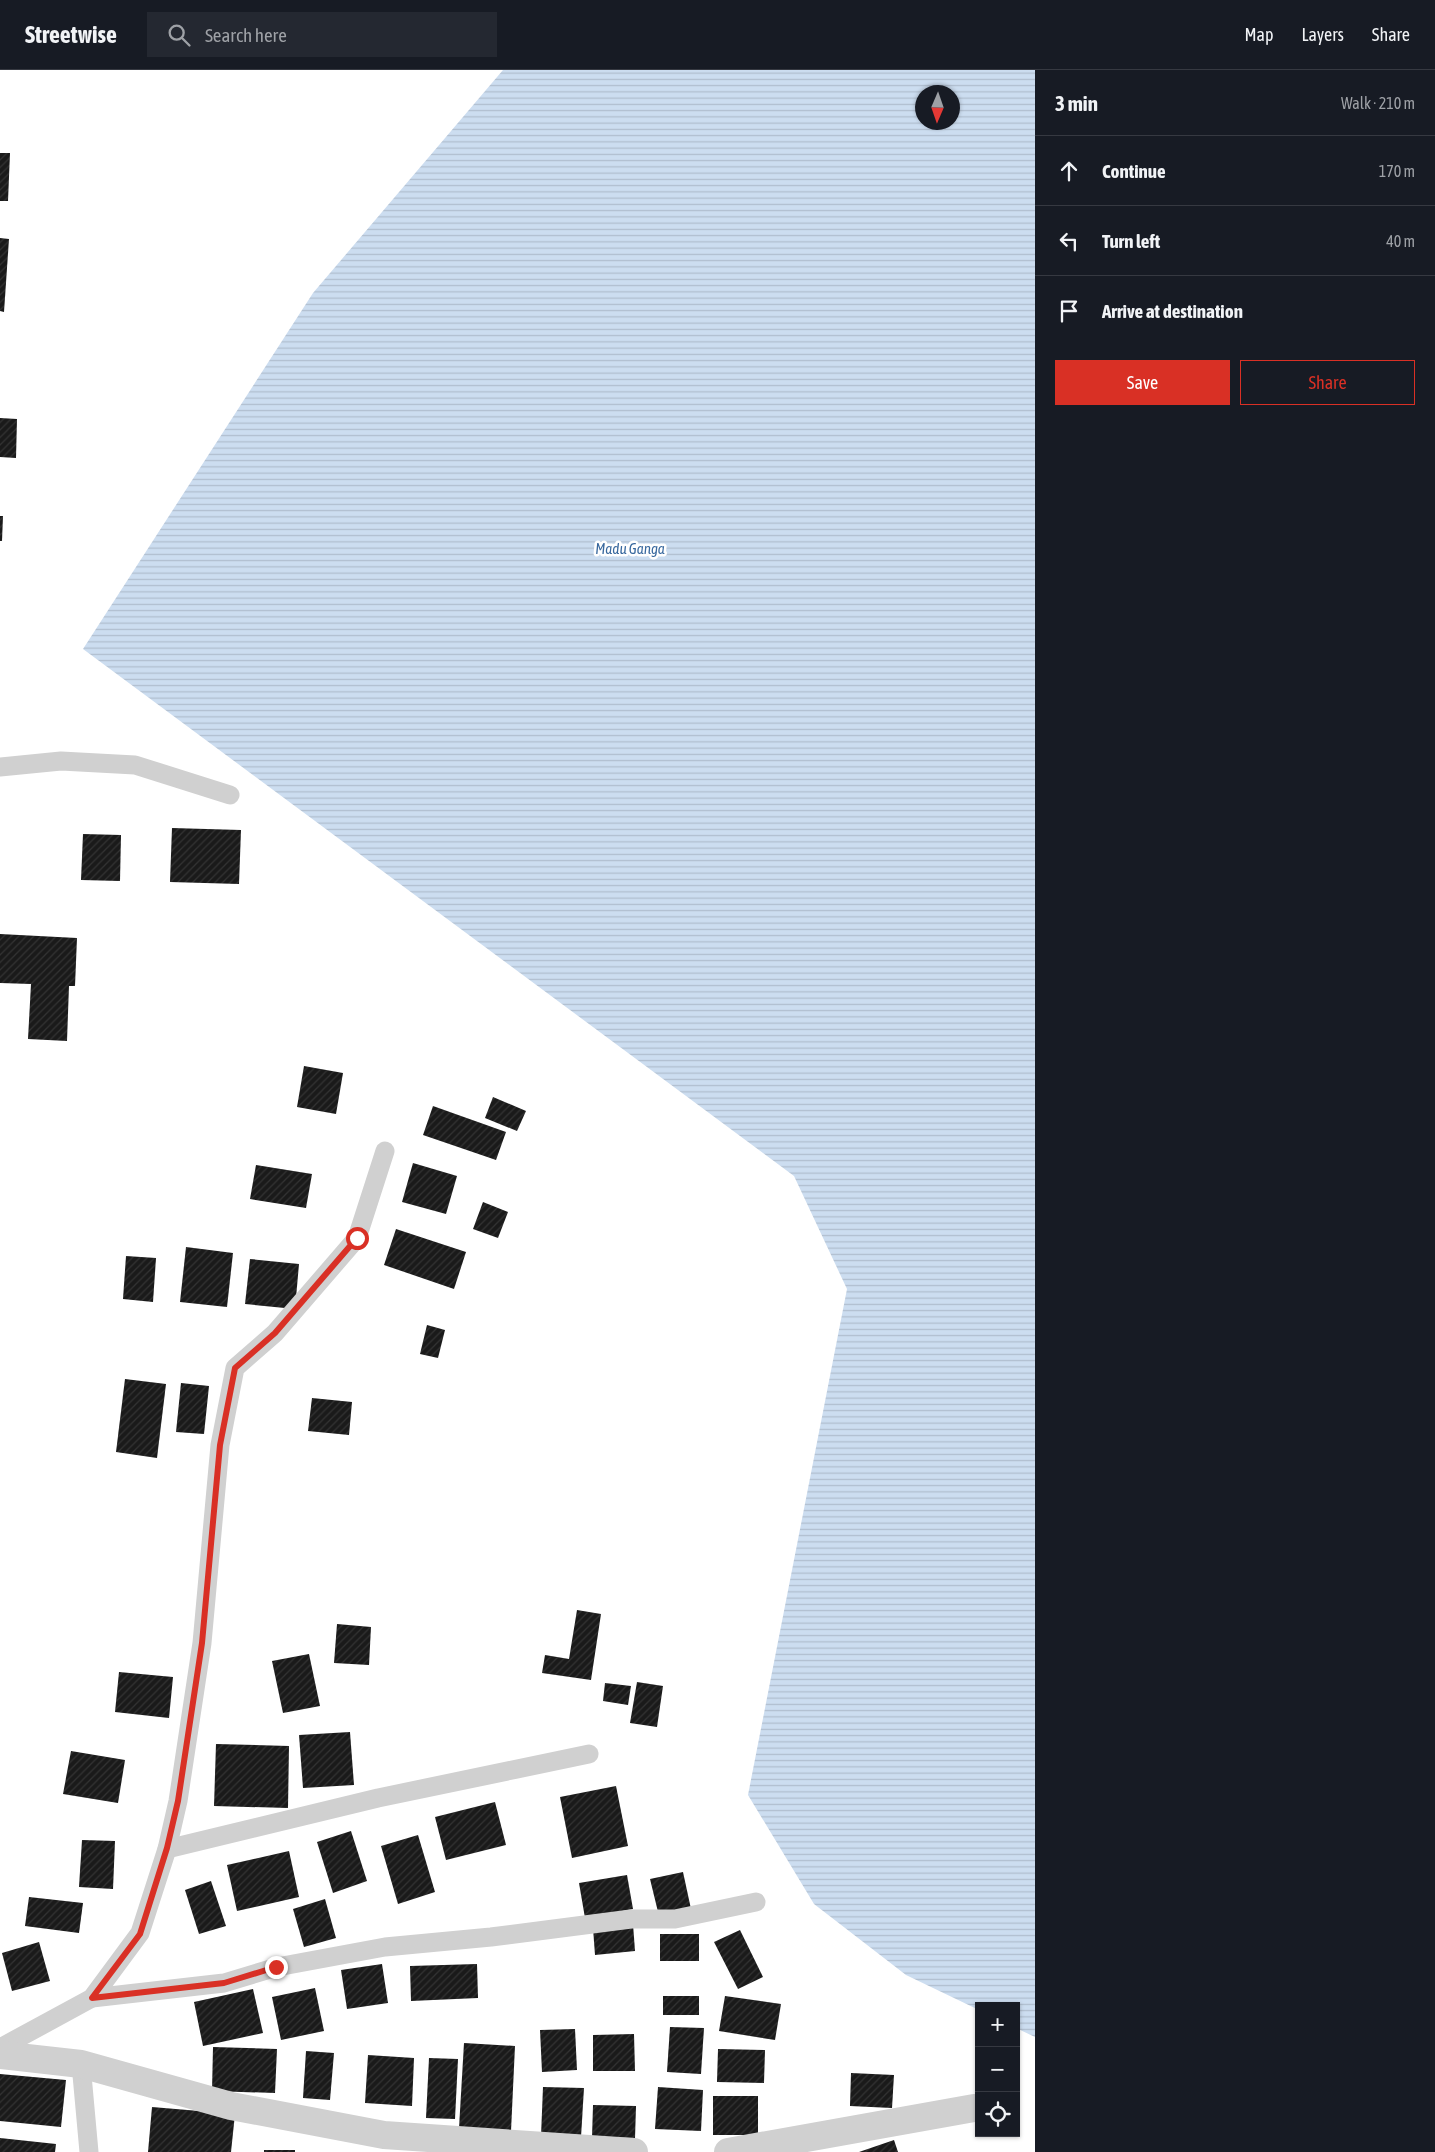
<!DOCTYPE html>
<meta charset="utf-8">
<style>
:root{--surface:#171b24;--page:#242831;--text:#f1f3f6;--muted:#9ea1a6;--line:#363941;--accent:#d93025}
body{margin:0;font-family:"Asap Condensed",sans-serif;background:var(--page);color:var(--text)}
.controls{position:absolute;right:15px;bottom:15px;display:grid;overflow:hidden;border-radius:0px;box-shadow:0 1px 4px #0004}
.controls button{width:45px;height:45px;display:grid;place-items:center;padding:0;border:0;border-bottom:1px solid var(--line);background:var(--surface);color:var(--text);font:25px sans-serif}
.compass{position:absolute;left:915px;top:15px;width:45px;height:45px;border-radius:50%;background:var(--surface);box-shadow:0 1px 4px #0004;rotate:182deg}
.stop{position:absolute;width:15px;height:15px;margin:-11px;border:4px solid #d93025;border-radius:50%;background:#fff}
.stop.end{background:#d93025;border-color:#fff;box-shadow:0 1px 5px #0008}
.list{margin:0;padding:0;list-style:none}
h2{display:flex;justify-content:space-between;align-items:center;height:65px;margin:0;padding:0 20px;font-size:21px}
h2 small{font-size:16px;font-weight:400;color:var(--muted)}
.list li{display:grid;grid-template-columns:32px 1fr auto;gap:15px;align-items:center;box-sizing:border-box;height:70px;padding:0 20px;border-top:1px solid var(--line)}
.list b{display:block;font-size:19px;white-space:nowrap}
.list em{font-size:16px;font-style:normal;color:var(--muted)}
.actions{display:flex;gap:10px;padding:15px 20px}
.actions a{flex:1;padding:11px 0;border:1px solid var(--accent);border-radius:0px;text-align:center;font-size:18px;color:var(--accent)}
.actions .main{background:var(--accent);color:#fff}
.icon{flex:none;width:28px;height:28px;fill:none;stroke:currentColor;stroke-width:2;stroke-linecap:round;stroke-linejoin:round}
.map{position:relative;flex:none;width:1035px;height:2082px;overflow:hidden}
header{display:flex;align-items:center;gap:30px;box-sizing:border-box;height:70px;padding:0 25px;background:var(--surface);border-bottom:1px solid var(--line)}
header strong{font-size:24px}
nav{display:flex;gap:28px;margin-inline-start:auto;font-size:18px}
.search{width:350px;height:45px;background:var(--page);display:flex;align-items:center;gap:12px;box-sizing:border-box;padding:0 18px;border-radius:0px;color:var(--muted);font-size:19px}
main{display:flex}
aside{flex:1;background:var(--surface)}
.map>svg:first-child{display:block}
</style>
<header>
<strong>Streetwise</strong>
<div class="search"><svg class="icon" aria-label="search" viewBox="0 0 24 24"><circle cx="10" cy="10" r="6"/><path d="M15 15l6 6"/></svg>Search here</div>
<nav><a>Map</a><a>Layers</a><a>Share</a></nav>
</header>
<main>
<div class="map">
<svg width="1035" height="2082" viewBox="0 0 1035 2082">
<defs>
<pattern id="water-rules" width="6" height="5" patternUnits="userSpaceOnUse" patternTransform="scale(1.25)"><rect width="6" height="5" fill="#ccddf0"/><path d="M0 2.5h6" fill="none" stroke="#b0bece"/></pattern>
<pattern id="building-hatch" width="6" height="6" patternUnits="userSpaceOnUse" patternTransform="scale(1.25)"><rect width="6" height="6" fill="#1a1a1a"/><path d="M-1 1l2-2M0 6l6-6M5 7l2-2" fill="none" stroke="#333"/></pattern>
</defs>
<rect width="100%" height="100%" fill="#fff"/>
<path fill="url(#water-rules)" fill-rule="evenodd" d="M503,0H1035V1967L1016,1958V1936H979V1940L906,1905L814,1834L748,1725L847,1219L794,1106L83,579L313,223ZM922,22H952V52H922Z"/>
<g fill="url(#building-hatch)">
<polygon points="0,83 10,83 8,131 0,131"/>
<polygon points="0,168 9,169 4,242 0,241"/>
<polygon points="0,348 17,349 16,388 0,387"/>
<polygon points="0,446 3,446 2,471 0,471"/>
<polygon points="172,758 241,760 239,814 170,812"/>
<polygon points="83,764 121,765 120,811 81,810"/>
<polygon points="0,864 77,868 75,916 69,916 67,971 28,969 31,914 0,913"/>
<polygon points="304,996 343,1003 336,1044 297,1037"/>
<polygon points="493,1027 526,1041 517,1061 485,1048"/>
<polygon points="433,1036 506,1062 496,1090 423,1065"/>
<polygon points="413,1093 457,1106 446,1144 402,1132"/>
<polygon points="256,1095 312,1104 306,1138 250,1129"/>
<polygon points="483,1132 508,1142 498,1168 473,1159"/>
<polygon points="396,1159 466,1182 454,1219 384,1195"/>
<polygon points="186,1177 233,1183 227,1237 180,1232"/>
<polygon points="126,1186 156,1188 153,1232 123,1229"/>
<polygon points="250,1189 299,1194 295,1239 245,1234"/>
<polygon points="427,1255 445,1260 438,1288 420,1284"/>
<polygon points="125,1309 166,1314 157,1388 116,1382"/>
<polygon points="181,1313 209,1316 204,1364 176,1362"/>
<polygon points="312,1328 352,1332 349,1365 308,1361"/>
<polygon points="577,1540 601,1544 591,1610 542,1603 545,1585 569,1589"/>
<polygon points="337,1554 371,1557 369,1595 334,1593"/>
<polygon points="309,1584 320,1636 283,1643 272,1591"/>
<polygon points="119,1602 173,1607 169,1648 115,1642"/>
<polygon points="637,1612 663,1616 657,1657 630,1653"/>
<polygon points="605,1613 631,1616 628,1635 603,1631"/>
<polygon points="350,1662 354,1715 303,1718 299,1665"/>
<polygon points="216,1674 289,1676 288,1738 214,1736"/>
<polygon points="71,1681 125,1690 118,1733 63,1724"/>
<polygon points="616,1716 628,1776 572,1788 560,1727"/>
<polygon points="495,1732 506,1775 446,1790 435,1747"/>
<polygon points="351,1761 367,1811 333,1823 317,1772"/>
<polygon points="418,1765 435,1822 398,1834 381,1776"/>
<polygon points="82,1770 115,1771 113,1819 79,1817"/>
<polygon points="289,1781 299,1827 237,1841 227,1795"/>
<polygon points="683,1802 691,1839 659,1846 650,1809"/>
<polygon points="627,1805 633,1839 585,1848 579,1813"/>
<polygon points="211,1811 226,1856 199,1864 185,1820"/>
<polygon points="29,1827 83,1833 79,1863 25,1856"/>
<polygon points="325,1829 336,1868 304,1877 293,1839"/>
<polygon points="633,1854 635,1881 595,1885 593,1858"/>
<polygon points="740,1860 763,1907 738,1919 714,1872"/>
<rect x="660" y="1864" width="39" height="27"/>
<polygon points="39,1872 50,1911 12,1921 2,1883"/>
<polygon points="382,1894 388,1933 347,1939 341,1900"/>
<polygon points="477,1894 478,1928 411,1931 410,1896"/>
<polygon points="315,1918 324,1961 281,1970 272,1927"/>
<polygon points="253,1919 263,1963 203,1976 194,1932"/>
<rect x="663" y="1926" width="36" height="19"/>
<polygon points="725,1926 781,1934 775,1970 719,1961"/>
<polygon points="670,1957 704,1958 701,2004 667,2002"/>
<polygon points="575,1959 577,2000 542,2002 540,1960"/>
<polygon points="634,1964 635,2001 593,2001 593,1965"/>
<polygon points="464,1973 515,1976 511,2061 459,2058"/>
<polygon points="213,1977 277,1979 275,2023 212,2021"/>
<polygon points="718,1979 765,1980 764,2013 717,2012"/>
<polygon points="306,1981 334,1983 330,2030 303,2028"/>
<polygon points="368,1985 414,1988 412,2036 365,2033"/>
<polygon points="429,1988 458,1989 455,2049 426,2048"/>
<polygon points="851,2003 894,2005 892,2038 850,2036"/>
<polygon points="0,2004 66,2010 61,2057 0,2051"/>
<polygon points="543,2017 584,2018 581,2067 541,2066"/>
<polygon points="658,2017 703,2020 701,2061 655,2059"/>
<rect x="713" y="2026" width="45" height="39"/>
<polygon points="593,2035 636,2036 635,2068 592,2067"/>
<polygon points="152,2037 235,2044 231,2082 148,2082"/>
<polygon points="0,2068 56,2074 55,2082 0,2082"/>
<polygon points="894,2070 898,2082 859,2082"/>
<rect x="264" y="2080" width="31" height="2"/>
</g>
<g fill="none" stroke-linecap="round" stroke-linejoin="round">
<g stroke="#d0d0d0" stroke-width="19">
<polyline points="0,697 61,691 135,695 230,725"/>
<polyline points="167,1779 378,1728 589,1684"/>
<polyline points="92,1928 224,1913 277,1897 385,1877 491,1867 631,1849 675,1849 756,1832"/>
<polyline points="0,1978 92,1928 140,1863 167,1779 178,1731 202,1573 220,1375 235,1298 275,1263 357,1168 385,1081"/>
<polyline points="81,1994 89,2082"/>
</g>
<g stroke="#d0d0d0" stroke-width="28">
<polyline points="0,1985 81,1994 231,2036 384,2065 634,2082"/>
<polyline points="728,2082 974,2038"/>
</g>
</g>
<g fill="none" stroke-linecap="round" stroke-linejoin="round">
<polyline stroke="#d93025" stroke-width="6" points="276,1897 224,1913 92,1928 140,1864 167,1778 178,1731 202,1573 220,1375 235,1298 275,1263 357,1168"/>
</g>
<g text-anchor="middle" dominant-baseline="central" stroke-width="5" stroke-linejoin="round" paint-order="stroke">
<g font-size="15" font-style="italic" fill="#38689e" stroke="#fff">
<text x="630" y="478">Madu Ganga</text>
</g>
</g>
</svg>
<div class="controls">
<button>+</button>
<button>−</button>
<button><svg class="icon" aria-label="locate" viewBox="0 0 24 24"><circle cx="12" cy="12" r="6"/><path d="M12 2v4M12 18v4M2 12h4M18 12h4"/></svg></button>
</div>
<svg class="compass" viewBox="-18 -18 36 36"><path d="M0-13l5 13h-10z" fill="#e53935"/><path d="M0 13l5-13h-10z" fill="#9ea1a6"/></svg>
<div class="stop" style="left:357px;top:1168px"></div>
<div class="stop end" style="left:276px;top:1897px"></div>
</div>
<aside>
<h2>3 min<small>Walk · 210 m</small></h2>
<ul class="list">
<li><svg class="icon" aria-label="ahead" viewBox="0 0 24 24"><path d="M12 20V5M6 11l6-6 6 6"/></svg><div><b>Continue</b></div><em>170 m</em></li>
<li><svg class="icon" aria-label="left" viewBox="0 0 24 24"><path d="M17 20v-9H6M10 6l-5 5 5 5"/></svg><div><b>Turn left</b></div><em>40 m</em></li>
<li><svg class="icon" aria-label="arrive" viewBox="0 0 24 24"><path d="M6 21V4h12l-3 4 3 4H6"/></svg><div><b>Arrive at destination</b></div></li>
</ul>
<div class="actions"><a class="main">Save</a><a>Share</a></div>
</aside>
</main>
